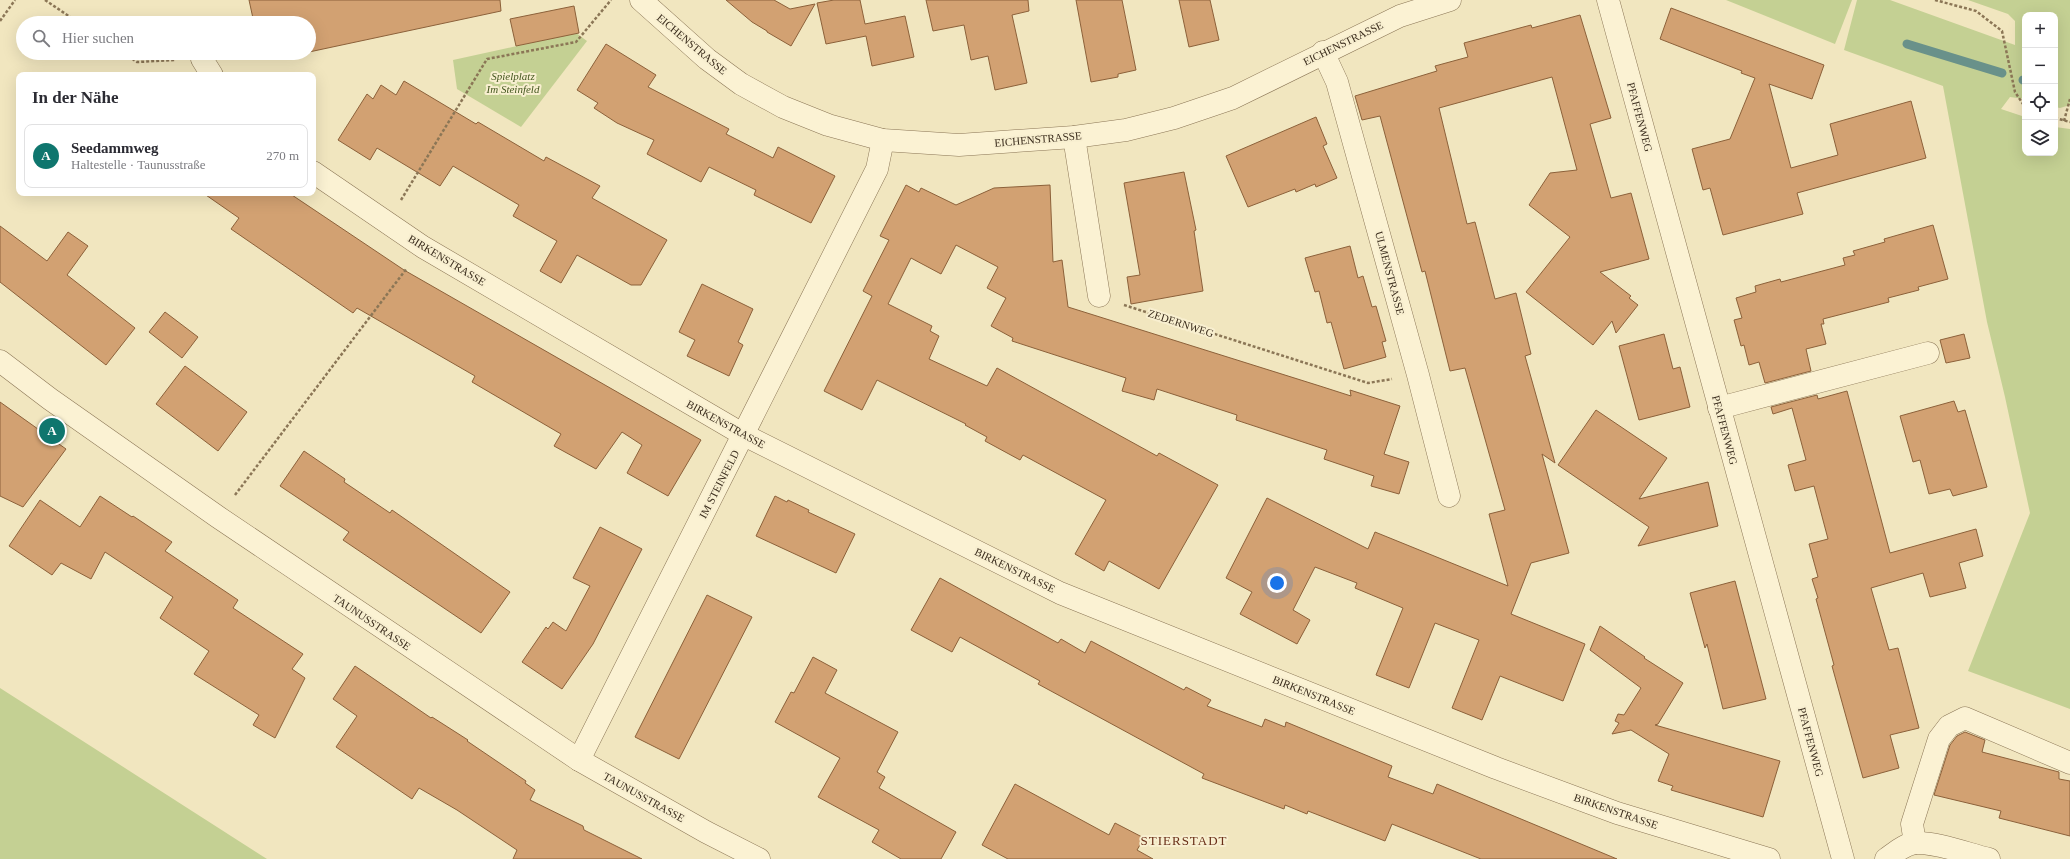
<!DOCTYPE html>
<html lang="de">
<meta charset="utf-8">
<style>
:root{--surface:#fff;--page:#f7f7f7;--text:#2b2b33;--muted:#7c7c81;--line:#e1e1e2;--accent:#0f766e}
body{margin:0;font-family:Georgia,serif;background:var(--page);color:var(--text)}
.controls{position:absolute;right:12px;top:12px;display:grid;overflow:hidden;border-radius:8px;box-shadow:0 4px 16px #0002}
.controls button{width:36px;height:36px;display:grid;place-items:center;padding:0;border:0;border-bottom:1px solid var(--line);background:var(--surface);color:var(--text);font:20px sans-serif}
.you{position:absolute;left:1277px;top:583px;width:14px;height:14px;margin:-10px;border:3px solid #fff;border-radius:50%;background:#1a73e8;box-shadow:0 0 0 6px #1a73e833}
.badge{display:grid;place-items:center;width:26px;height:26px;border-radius:50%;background:var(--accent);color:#fff;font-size:13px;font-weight:700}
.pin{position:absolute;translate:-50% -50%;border:2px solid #fff;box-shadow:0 1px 4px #0006}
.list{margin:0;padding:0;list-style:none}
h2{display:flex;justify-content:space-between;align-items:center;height:52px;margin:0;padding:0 16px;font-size:17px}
h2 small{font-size:13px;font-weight:400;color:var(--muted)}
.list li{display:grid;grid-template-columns:26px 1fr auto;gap:12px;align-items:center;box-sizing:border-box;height:64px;margin:0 8px 8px;padding:0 8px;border:1px solid var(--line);border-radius:8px}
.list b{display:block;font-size:15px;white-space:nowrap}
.list p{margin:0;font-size:13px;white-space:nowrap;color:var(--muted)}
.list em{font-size:13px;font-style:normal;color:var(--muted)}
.icon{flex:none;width:22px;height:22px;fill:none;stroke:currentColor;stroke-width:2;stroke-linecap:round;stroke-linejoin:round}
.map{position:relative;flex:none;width:2070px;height:859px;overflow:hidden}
.search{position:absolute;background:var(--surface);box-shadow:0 4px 16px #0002;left:16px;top:16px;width:300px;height:44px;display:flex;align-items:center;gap:10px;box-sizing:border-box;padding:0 14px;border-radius:22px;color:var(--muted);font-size:15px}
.panel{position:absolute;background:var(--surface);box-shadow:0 4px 16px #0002;left:16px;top:72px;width:300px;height:124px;border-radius:8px}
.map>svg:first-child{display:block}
</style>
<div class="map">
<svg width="2070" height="859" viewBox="0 0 2070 859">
<rect width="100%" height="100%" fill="#f1e6bf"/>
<g fill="#c4d093">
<polygon points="1726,0 1852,0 1835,44"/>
<polygon points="1857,0 1890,0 2015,45 2015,21 2008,14 1968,0 2070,0 2070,105 2060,108 2055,107 2055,15 2025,15 2025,99 2010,97 2001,109 2025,117 2025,153 2055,153 2055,127 2070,129 2070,709 1968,671 2030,513 2005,397 1987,322 1943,86 1844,50"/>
<polygon points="576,33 587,41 521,127 457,89 453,60"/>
<polygon points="0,688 267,859 0,859"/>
</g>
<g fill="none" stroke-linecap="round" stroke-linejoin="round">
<g stroke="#69918a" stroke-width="9">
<polyline points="1907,44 2002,73"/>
<polyline points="2023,80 2025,81"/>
</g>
</g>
<g fill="#d2a172" stroke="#8c613a">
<polygon points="249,0 500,0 501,11 309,52 309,23 254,23"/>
<polygon points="726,0 774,0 790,9 815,4 791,46 767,32 767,31 752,22"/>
<polygon points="834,0 860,0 865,24 905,16 914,57 872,66 866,36 826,44 817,3"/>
<polygon points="926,0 1028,0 1029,11 1012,15 1027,83 995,90 988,56 971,60 964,25 933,31"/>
<polygon points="1076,0 1122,0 1136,70 1118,74 1118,77 1091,82"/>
<polygon points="1179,0 1210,0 1219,40 1189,47"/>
<polygon points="574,6 579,33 516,46 510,19"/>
<polygon points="1671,8 1824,65 1812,99 1769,84 1791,168 1838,155 1830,124 1911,101 1926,158 1797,193 1803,214 1723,235 1710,188 1703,190 1692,149 1730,139 1755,78 1741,73 1742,71 1660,39"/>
<polygon points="1580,15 1611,118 1590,124 1611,198 1631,193 1649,259 1600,272 1631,296 1629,298 1638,305 1616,333 1612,321 1593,345 1526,292 1570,237 1529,205 1550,173 1577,170 1552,77 1439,108 1467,224 1475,222 1495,299 1516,293 1531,354 1525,356 1555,463 1542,454 1569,553 1531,563 1511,614 1585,644 1563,701 1500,676 1482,720 1452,708 1479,640 1435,623 1409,688 1376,675 1403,608 1355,588 1357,583 1315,567 1293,610 1310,620 1297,644 1240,614 1252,592 1226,578 1267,498 1368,549 1375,532 1508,586 1489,514 1505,510 1465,368 1450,371 1425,271 1422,272 1380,116 1362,120 1355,96 1437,71 1435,66 1468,57 1464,43 1531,25 1532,28"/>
<polygon points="606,44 656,75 648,87 729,129 726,134 773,158 778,147 835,176 811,223 754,195 756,190 709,167 701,182 647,154 654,140 617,123 594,108 598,103 577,90"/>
<polygon points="404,81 476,124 478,122 544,161 546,157 600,186 592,198 667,240 641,285 631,285 577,255 561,283 540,271 557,241 513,216 519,205 453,166 440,186 377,148 370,160 338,140 367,94 373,99 381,85 396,95"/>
<polygon points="1316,117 1327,144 1323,146 1337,178 1316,187 1315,184 1296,192 1295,189 1248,207 1226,156"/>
<polygon points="1184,172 1196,230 1194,231 1203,291 1131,304 1127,277 1140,275 1124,183"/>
<polygon points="906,185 919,192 921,188 956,205 994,188 1050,185 1053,262 1062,260 1068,307 1323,387 1351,396 1350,390 1400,406 1384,454 1409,462 1399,494 1371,486 1374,476 1324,459 1327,450 1236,420 1237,415 1157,389 1154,400 1122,391 1126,378 1012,341 1013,338 991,326 1006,298 987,288 998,267 956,245 941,274 911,258 888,304 932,326 930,331 939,336 929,359 987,386 997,368 1157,456 1159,453 1218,485 1159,589 1109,561 1104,571 1075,554 1106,500 1023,455 1020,460 985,441 987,437 965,425 966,424 877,380 862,410 824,391 872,296 863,291 889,240 880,236"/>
<polygon points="203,193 289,193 404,270 701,440 668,496 627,473 642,445 622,432 596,469 554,446 561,434 472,382 475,376 357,308 353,313 231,229 239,218"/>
<polygon points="1933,225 1948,279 1918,287 1919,290 1888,298 1889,302 1823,319 1824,324 1821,324 1826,344 1806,349 1811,371 1765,383 1759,362 1749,365 1744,345 1741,346 1734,320 1742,318 1736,298 1756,292 1755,286 1780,279 1781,282 1845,265 1843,258 1855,255 1853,251 1885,242 1884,239"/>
<polygon points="0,226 47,261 68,232 88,246 67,275 135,328 106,365 0,282"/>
<polygon points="1350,246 1358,278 1363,276 1372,307 1376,306 1386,341 1382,342 1386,357 1344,369 1331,322 1327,323 1319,291 1315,292 1305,258"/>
<polygon points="702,284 753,309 738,342 743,345 729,376 687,356 695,340 679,332"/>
<polygon points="165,312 198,337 182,358 149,332"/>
<polygon points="1664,334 1673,369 1680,367 1690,407 1639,420 1619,346"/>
<polygon points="1964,334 1970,358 1946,363 1940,340"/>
<polygon points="185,366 247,412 218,451 156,404"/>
<polygon points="1847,391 1890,553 1976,529 1983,556 1959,563 1966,588 1930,597 1923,573 1871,588 1889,650 1898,648 1919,728 1890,735 1899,768 1863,778 1832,666 1834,665 1816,599 1818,598 1812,579 1818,577 1809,544 1828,539 1814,486 1795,491 1788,465 1806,460 1792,408 1773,414 1771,407 1817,395 1818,399"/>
<polygon points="1954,401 1958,412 1965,410 1987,487 1953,496 1950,489 1929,494 1920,460 1913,462 1900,416"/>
<polygon points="0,402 66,449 23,507 0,496"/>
<polygon points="1596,410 1667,458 1639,499 1708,482 1718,526 1638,546 1649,527 1558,465"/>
<polygon points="304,451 345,479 344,482 390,513 392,510 510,592 481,633 343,540 349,532 280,486"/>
<polygon points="100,496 132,517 133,516 172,542 165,551 238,600 233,608 303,654 292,669 305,678 275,738 253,725 259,715 194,674 209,651 160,618 173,597 105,552 91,579 61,563 52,575 9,546 40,500 80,527"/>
<polygon points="775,496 787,502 788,500 809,510 808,512 855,534 836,573 756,536"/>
<polygon points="600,527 642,549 593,644 562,689 522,662 546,627 548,629 553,622 566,631 590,586 573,578"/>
<polygon points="940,578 1058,643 1061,639 1085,653 1091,641 1184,690 1186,687 1211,700 1207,706 1262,727 1265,719 1285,727 1286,722 1392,766 1388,777 1433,794 1437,784 1617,859 1481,859 1392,824 1385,841 1308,811 1307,814 1285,805 1284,809 1202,778 1204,774 1038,684 1040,681 960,637 952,652 911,630"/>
<polygon points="1735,581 1766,699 1723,709 1707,644 1705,648 1690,593"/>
<polygon points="707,595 752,617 679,759 635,737"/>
<polygon points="1600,626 1645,657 1644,658 1683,683 1658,724 1655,725 1780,761 1763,817 1671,790 1673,786 1658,781 1669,754 1631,730 1612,734 1619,723 1615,721 1618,714 1624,715 1641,688 1590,650"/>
<polygon points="813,657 837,670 825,693 898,732 877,772 885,777 879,788 956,832 941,859 901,859 872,842 879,830 818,797 840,758 775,722 791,692 794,693"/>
<polygon points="355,666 431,718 432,717 468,740 467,741 526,781 525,783 535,790 530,800 583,826 584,830 642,859 513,859 517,850 457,810 419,788 412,799 336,747 357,716 333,699"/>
<polygon points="1965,732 1985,740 1982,752 2059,772 2059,779 2070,781 2070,836 1999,818 2001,811 1934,795 1950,745 1957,736"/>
<polygon points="1015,784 1109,835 1115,823 1144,838 1137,850 1153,859 1008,859 982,845"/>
</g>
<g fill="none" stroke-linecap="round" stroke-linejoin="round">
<g stroke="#8b7656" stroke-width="23">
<g id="minor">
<polyline points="641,0 707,59 741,84 783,107 828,125 883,140 959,145 1074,137 1126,130 1174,118 1233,98 1400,16 1450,0"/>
<polyline points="1608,0 1843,859"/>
<polyline points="1323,52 1337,82 1418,375 1449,496"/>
<polyline points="202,59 212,75"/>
<polyline points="1074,137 1099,296"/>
<polyline points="313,172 423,247 744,435 1060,593 1496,768 1617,813 1769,859"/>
<polyline points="0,361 50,399 218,517 579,760 706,832 759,859"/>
<polyline points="1719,408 1928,353"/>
<polyline points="579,760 877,169 883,140"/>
<polyline points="1915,843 1912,824 1939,739 1949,726 1965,718 2070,763"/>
<path d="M1886,859C1895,853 1904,844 1916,843C1937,842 1968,854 1989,859"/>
</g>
</g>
<g stroke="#8b7656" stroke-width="2.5" stroke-dasharray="3 2" stroke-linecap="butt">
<polyline points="45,0 79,23"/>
<polyline points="1935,0 1976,11 2002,31 2015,92 2025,107"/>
<polyline points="0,21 15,0"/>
<polyline points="124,53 137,62 176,60"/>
<polyline points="2055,118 2070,122"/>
<polyline points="2064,121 2070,99"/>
<polyline points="401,200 487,59 576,42 611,0"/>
<polyline points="1124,305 1368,383 1392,379"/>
<polyline points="235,495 407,268"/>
</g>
<use href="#minor" stroke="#fbf2d3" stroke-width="22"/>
</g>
<g text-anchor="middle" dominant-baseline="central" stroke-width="4" stroke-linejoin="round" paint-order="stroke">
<g font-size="11" fill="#3a2c1c" stroke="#f8efd0">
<text transform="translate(1343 43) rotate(-26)">EICHENSTRASSE</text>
<text transform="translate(692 44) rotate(40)">EICHENSTRASSE</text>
<text transform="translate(1640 117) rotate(75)">PFAFFENWEG</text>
<text transform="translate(1038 139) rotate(-5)">EICHENSTRASSE</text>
<text transform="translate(447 260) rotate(31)">BIRKENSTRASSE</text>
<text transform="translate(1390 273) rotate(75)">ULMENSTRASSE</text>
<text transform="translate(1181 323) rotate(18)">ZEDERNWEG</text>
<text transform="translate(726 424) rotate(29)">BIRKENSTRASSE</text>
<text transform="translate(1725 430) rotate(75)">PFAFFENWEG</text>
<text transform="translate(719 484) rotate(-63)">IM STEINFELD</text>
<text transform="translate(1015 570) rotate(26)">BIRKENSTRASSE</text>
<text transform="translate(372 622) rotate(34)">TAUNUSSTRASSE</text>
<text transform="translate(1314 695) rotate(22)">BIRKENSTRASSE</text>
<text transform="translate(1811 742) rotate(75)">PFAFFENWEG</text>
<text transform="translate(644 797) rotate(29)">TAUNUSSTRASSE</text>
<text transform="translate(1616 811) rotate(19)">BIRKENSTRASSE</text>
</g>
<g font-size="11" font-style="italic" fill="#465821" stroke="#f8efd0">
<text x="513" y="76">Spielplatz<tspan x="513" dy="13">Im Steinfeld</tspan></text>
</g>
<g font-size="13" letter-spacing="1" fill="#692f18" stroke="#f8efd0">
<text x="1184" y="840">STIERSTADT</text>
</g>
</g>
</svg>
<div class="controls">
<button>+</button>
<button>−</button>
<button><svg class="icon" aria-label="locate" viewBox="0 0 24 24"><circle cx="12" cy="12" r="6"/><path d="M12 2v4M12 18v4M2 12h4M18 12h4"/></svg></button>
<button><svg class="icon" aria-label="layers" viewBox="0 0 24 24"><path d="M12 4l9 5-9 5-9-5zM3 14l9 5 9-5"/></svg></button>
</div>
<div class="you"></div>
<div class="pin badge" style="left:52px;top:431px">A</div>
<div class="search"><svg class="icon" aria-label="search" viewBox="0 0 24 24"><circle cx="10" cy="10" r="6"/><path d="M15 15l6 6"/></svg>Hier suchen</div>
<section class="panel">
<h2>In der Nähe<small></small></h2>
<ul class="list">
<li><span class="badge">A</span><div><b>Seedammweg</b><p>Haltestelle · Taunusstraße</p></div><em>270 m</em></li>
</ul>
</section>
</div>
